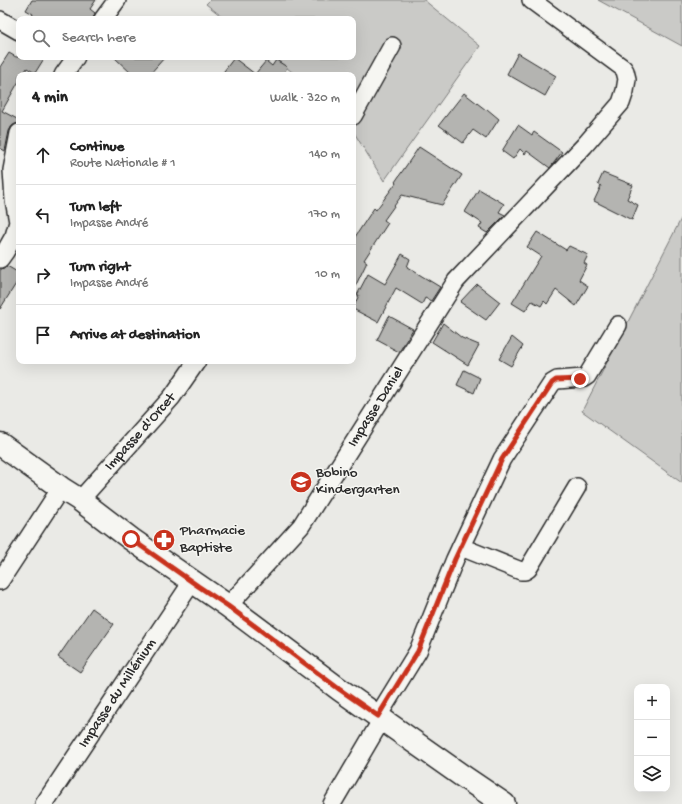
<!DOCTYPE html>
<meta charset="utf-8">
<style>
:root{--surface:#fff;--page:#f6f6f6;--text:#222;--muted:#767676;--line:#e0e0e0}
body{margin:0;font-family:"Gochi Hand",sans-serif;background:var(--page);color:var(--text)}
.controls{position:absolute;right:12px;bottom:12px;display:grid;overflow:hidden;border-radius:8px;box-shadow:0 4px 16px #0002}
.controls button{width:36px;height:36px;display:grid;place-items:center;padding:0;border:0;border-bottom:1px solid var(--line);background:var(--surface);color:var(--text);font:20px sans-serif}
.stop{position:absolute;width:12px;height:12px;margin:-9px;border:3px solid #c8321e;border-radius:50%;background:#fff}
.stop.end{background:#c8321e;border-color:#fff;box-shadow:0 1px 4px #0008}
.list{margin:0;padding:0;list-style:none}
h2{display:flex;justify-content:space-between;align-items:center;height:52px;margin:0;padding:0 16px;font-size:17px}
h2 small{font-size:13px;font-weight:400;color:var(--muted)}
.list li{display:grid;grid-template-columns:26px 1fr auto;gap:12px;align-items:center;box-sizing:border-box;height:60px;padding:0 16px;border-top:1px solid var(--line)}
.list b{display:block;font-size:15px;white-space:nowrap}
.list p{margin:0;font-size:13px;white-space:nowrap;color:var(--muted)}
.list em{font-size:13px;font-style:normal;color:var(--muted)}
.icon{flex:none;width:22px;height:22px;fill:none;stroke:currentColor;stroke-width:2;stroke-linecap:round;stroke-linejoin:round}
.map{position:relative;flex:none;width:682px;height:804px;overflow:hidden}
.search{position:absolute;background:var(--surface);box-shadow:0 4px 16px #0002;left:16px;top:16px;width:340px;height:44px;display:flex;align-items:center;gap:10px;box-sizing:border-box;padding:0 14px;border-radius:8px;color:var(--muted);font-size:15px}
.panel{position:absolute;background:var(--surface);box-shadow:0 4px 16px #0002;left:16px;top:72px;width:340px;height:292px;border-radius:8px}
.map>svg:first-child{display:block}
</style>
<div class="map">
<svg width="682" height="804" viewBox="0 0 682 804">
<rect width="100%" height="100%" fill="#eaeae6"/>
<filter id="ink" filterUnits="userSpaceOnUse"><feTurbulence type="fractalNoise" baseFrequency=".025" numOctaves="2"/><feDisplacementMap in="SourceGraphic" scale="8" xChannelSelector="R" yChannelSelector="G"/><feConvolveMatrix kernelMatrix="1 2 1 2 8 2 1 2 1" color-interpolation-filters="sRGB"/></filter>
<g filter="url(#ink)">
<g fill="#cacac7" stroke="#7a7a79">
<polygon points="210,0 424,0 480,46 384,181 353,131 353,75 296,75 273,57 353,57 353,19 225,19 206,4"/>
<polygon points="598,0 682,0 682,46"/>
<polygon points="682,217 682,483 582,411"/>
</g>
<g fill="#b4b4b1" stroke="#2b2b2b">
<polygon points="32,0 96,0 90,9 95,13 93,19 31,19 33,14 26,10"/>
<polygon points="9,53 16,57 45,57 35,73 27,68 23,75 19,75 19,81 2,111 19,120 19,123 15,124 12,126 9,131 5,151 0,148 0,67"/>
<polygon points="518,53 556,76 545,96 507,74"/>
<polygon points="114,57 165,57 149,75 133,75"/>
<polygon points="234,58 255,74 266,61 272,66 276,60 287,67 284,73 286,75 221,75"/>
<polygon points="464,93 486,110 487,109 499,119 486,139 473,130 463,143 439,125"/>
<polygon points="518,125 532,135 534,132 562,152 550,168 527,151 525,154 520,149 513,159 502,151"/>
<polygon points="419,147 462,175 442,205 402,195 384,220 388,223 364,260 367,262 353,291 353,240 374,208 376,210 396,183 395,182"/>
<polygon points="603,173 633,185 627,199 638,205 632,220 594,201 601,186 598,184"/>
<polygon points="479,189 504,204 499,212 505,215 487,233 479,228 482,223 465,212"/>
<polygon points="537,232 566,250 569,246 588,255 584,263 587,265 579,280 588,286 576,306 556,290 547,304 544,301 541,306 532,301 525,311 512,303 541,256 527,247"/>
<polygon points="402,254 410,259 407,267 440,287 431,301 425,298 422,304 396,288 378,322 353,309 353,308 359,295 357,295 368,274 385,284"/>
<polygon points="7,266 19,273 19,279 0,309 0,271 1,269 4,268"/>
<polygon points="477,284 500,302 486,320 460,302"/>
<polygon points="389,316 413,329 399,352 377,340"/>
<polygon points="443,323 462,338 479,345 468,365 432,342"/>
<polygon points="512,337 523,346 511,366 499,359"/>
<polygon points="464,370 480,378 474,393 457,385"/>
<polygon points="92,608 114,624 80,672 58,657"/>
</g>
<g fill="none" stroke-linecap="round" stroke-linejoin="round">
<g stroke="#2b2b2b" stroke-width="20">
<g id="street">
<polyline points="103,19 117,0"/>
<polyline points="0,20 19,31"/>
<polyline points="63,75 76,57"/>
<polyline points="353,116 392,46"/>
<polyline points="0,259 5,252 14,236 18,222 14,200 12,170 19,133"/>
<path id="s1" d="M80,500L172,397L197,361"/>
<polyline points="461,547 521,571 525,571 528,569 577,487"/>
<polyline points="0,581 61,488"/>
<path id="s2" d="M228,606L301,526L456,281L584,146L621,103L625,91L627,79L625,71L623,68L531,0"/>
<polyline points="378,716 418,651 455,559 502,459 552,383 557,380 584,378 587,376 618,325"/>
<path id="s3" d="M44,804L192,582"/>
<polyline points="332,804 382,719"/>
</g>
</g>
<g stroke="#2b2b2b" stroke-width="25">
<polyline id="primary" points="0,444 61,488 80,500 131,539 228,606 339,689 461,775 504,804"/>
</g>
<use href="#street" stroke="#f6f6f2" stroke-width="17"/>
<use href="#primary" stroke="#f6f6f2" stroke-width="22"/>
</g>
</g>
<g fill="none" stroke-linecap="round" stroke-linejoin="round" filter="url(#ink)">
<polyline stroke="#c8321e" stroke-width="5" points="131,539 198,586 228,606 339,689 378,716 418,651 455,559 502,459 552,383 556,380 580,379"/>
</g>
<defs>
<g id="school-disc" transform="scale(1.15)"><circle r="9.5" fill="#c8321e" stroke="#f6f6f2"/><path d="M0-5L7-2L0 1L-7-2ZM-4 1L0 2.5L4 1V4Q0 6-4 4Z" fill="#fff"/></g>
<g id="pharmacy-disc" transform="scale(1.15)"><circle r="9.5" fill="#c8321e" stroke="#f6f6f2"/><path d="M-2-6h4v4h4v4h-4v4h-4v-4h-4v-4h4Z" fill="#fff"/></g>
</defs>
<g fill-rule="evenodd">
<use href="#school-disc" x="301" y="482"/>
<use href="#pharmacy-disc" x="164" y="540"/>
</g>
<g text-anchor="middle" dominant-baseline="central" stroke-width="3" stroke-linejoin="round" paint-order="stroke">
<g font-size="15" fill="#2b2b2b" stroke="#f6f6f2">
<text stroke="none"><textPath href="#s2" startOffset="249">Impasse Daniel</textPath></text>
<text stroke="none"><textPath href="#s1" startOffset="91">Impasse d'Orcet</textPath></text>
<text stroke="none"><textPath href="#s3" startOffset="133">Impasse du Millénium</textPath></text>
</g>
<g font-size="15" fill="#2b2b2b" stroke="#f6f6f2" text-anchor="start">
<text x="316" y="473">Bobino<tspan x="316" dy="17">Kindergarten</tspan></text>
<text x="180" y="531">Pharmacie<tspan x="180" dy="17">Baptiste</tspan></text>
</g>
</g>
</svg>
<div class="controls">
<button>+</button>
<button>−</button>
<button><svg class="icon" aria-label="layers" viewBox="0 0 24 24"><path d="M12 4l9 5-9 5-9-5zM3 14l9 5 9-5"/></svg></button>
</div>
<div class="stop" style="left:131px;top:539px"></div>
<div class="stop end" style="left:580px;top:379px"></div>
<div class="search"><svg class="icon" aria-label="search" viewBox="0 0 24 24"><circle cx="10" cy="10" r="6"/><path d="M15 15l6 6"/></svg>Search here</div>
<section class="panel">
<h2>4 min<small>Walk · 320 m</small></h2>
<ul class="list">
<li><svg class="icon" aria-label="ahead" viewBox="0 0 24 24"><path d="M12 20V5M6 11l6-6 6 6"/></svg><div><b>Continue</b><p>Route Nationale # 1</p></div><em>140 m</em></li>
<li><svg class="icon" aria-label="left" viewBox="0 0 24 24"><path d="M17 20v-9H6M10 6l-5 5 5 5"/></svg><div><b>Turn left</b><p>Impasse André</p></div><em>170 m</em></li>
<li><svg class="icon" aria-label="right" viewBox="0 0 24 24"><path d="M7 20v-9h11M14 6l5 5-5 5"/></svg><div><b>Turn right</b><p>Impasse André</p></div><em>10 m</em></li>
<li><svg class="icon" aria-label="arrive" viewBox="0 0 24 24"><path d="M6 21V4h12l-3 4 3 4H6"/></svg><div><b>Arrive at destination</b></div></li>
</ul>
</section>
</div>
